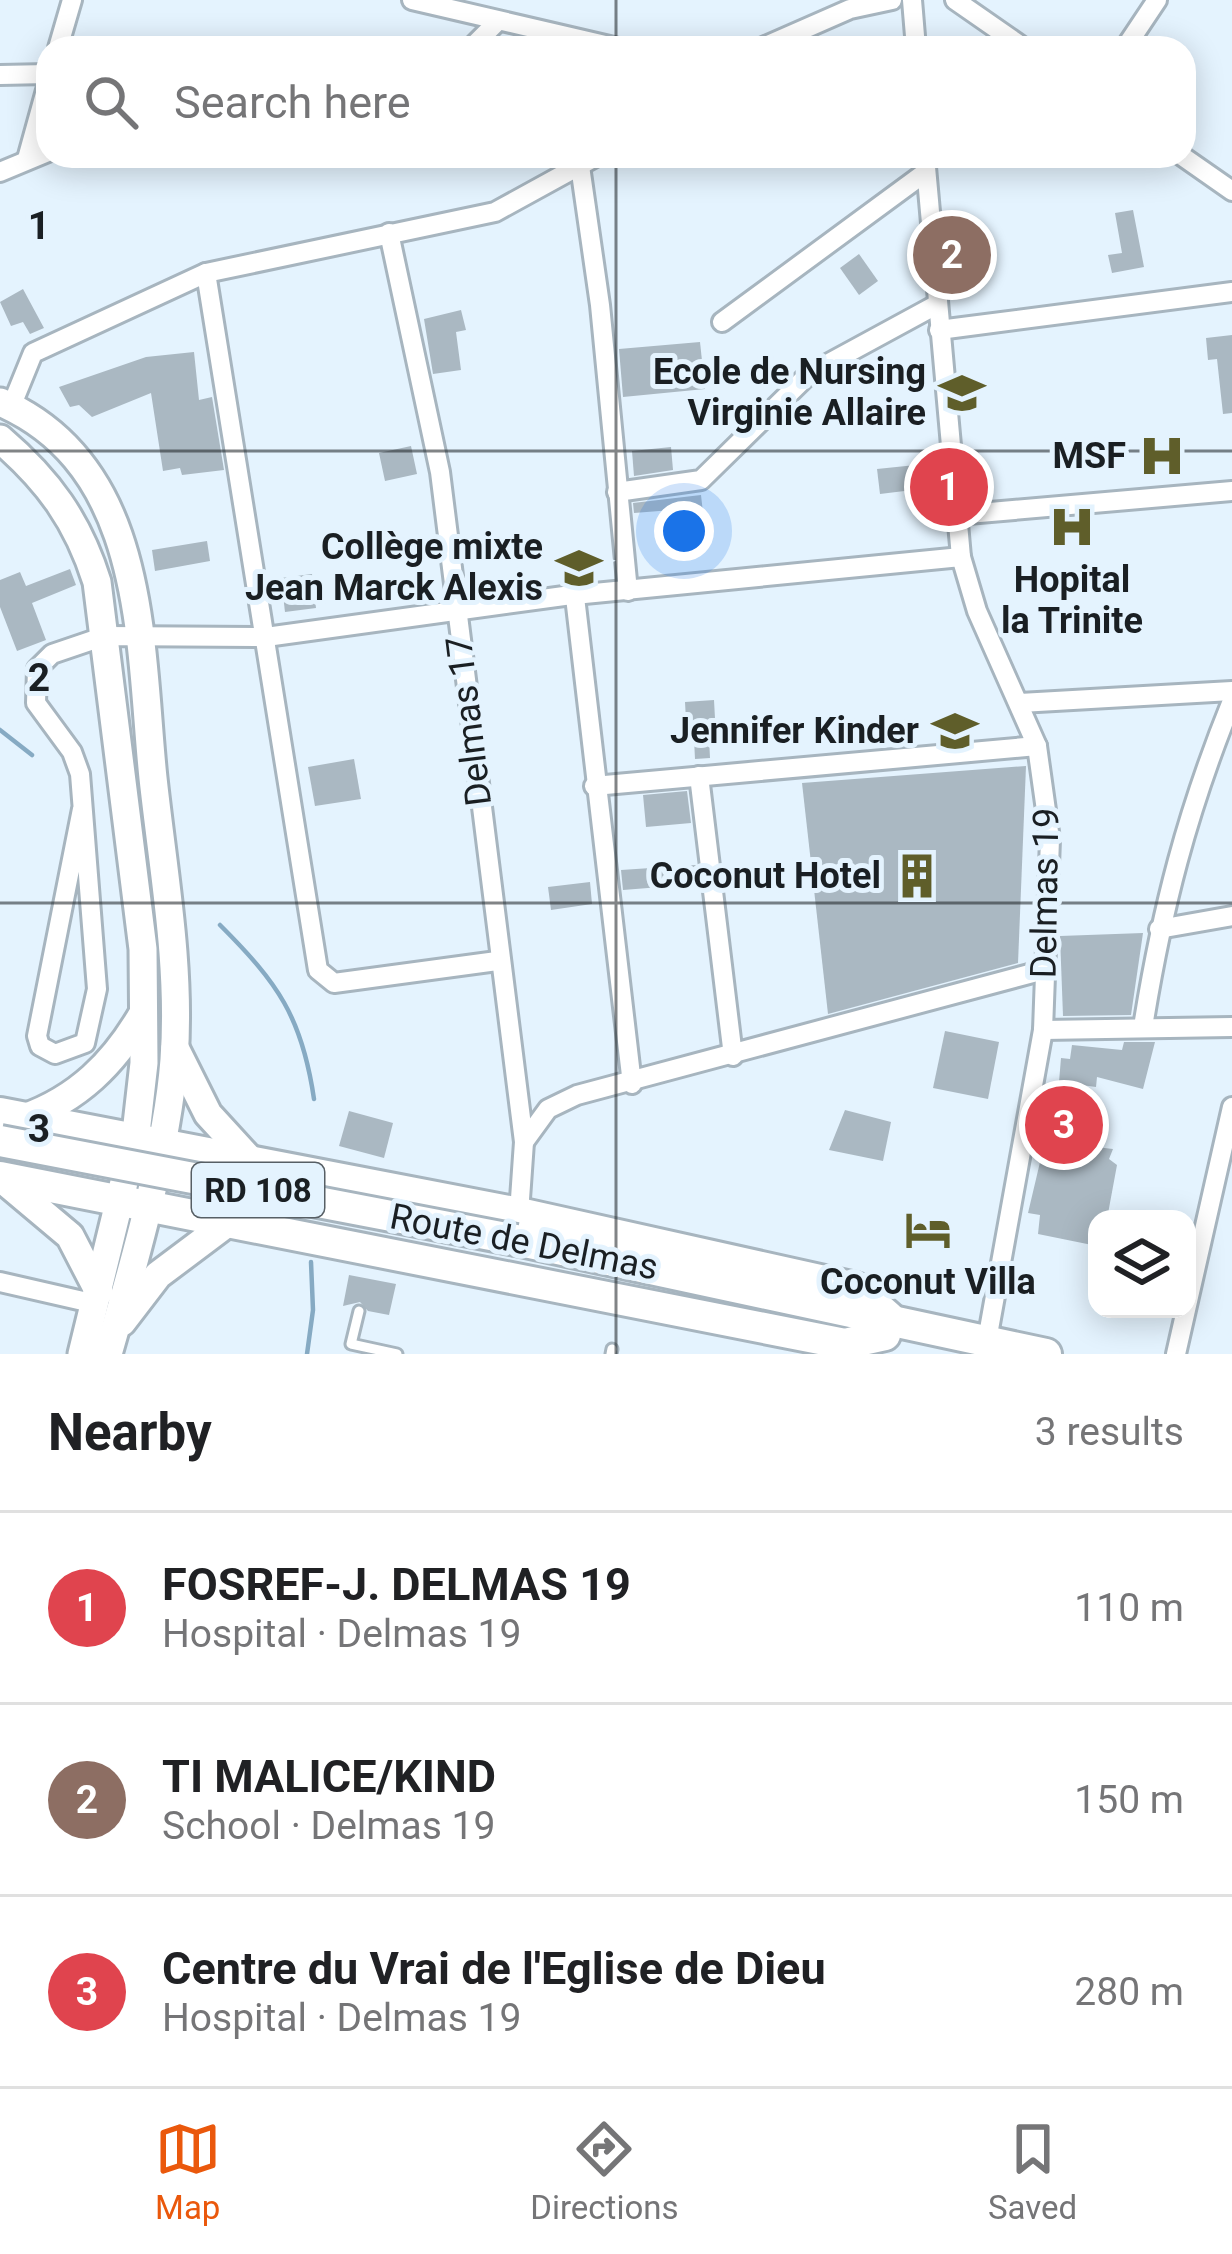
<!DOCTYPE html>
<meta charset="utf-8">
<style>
:root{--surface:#fff;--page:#f2f2f2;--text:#202124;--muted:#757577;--line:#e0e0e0;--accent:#ea580c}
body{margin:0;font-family:Roboto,sans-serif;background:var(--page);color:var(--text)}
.controls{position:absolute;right:36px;bottom:36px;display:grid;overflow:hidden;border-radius:24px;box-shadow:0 6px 30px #0003}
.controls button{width:108px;height:108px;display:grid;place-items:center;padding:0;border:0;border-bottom:3px solid var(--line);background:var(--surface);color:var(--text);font:60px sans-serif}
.you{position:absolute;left:684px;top:531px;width:42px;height:42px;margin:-30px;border:9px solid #fff;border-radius:50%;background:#1a73e8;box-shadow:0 0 0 18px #1a73e833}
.badge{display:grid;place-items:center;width:78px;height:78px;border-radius:50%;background:var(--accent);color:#fff;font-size:39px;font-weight:700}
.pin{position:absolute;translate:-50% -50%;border:6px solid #fff;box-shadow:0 3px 12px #0006}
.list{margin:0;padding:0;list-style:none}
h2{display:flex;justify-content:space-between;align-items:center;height:156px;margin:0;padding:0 48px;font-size:51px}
h2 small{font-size:39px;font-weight:400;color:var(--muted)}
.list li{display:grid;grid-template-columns:78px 1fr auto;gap:36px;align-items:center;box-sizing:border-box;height:192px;padding:0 48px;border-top:3px solid var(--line)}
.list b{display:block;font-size:45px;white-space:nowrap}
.list p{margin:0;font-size:39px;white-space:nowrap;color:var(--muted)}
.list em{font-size:39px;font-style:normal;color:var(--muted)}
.icon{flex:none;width:66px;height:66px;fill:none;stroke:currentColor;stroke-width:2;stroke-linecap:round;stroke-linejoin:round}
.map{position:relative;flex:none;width:1232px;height:1354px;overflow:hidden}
.search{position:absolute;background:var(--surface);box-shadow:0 6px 30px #0003;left:36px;right:36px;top:36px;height:132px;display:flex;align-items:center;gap:30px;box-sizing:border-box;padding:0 42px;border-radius:36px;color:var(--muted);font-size:45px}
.sheet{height:732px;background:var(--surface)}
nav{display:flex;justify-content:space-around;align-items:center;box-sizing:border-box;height:168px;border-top:3px solid var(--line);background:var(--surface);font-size:33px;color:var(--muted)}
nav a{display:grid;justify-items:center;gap:6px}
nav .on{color:var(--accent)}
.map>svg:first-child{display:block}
</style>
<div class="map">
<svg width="1232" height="1354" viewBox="0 0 1232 1354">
<rect width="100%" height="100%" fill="#e4f3fe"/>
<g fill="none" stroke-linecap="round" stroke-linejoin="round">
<g stroke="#86aac3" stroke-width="4.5">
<polyline points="0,730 32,755"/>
<path d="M220,925C278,983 302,1017 314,1099"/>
<polyline points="307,1354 313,1310 311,1262"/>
</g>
</g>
<g fill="#aab8c2">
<polygon points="1133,210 1144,267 1112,273 1108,255 1122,253 1115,213"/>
<polygon points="859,254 878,281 859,295 840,268"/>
<polygon points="23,289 44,328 30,334 23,322 11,326 0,302"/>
<polygon points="461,310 466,330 456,332 461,370 433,374 424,319"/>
<polygon points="1232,335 1232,413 1223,414 1217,359 1208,360 1206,338"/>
<polygon points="700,342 705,389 623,397 619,349"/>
<polygon points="194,352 199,400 212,397 224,470 182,475 180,468 163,471 151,393 92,417 79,405 70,407 59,387 146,357"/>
<polygon points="411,446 417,474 385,481 379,453"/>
<polygon points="671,447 673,470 634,476 632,451"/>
<polygon points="935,463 937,487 880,494 877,469"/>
<polygon points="701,495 706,539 676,543 672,510 634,513 633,503"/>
<polygon points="207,541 210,561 155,571 152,550"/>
<polygon points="70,569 76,585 32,603 46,640 17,651 0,607 0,580 20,572 26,586"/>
<polygon points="312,574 316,608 285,612 281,578"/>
<polygon points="714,700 716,737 709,738 710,758 695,759 694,739 687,739 685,702"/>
<polygon points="354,759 361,799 315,806 308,767"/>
<polygon points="1026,766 1018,963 828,1014 802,783"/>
<polygon points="687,791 691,823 646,827 643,795"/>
<polygon points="696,865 698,884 623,890 621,870"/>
<polygon points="590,882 592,904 551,910 548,887"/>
<polygon points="1143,933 1131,1015 1063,1016 1060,936"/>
<polygon points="945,1031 999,1042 988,1099 933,1088"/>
<polygon points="1124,1042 1155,1042 1143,1089 1097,1077 1096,1087 1059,1082 1061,1058 1070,1059 1072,1045 1122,1050"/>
<polygon points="845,1110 891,1122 883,1161 829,1150"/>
<polygon points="349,1111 393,1123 384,1158 339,1146"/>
<polygon points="1045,1141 1113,1149 1109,1159 1117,1165 1107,1219 1097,1219 1097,1246 1038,1234 1040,1215 1028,1213"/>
<polygon points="349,1275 396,1284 389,1315 368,1311 360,1302 343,1306"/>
</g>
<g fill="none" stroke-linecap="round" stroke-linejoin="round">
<g stroke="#a7b5bf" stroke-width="15">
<g id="lane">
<polyline points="359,1311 351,1344 397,1354"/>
<polyline points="611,1354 612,1349"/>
</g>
</g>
<g stroke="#a7b5bf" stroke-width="24">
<g id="street">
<polyline points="412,0 618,48"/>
<polyline points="912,0 916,48"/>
<polyline points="955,0 1024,48"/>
<polyline points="58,48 72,0"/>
<polyline points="471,48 498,21"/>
<polyline points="761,48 850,9 892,0"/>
<polyline points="1125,48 1157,0"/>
<polyline points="0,75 48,74"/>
<polyline points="925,156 961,557 977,611 1037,746 1050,839 1043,1030 986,1346"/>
<polyline points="1182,156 1232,191"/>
<polyline points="27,159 48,83"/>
<polyline points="580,166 600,305 628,591"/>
<polyline points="0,172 48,152"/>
<polyline points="389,233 440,472 524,1142 519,1213"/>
<polyline points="206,273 318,970 334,983 497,961"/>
<polyline points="722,322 926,172"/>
<polyline points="939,330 1232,292"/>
<polyline points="11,407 33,353 206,273 495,212 597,156"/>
<polyline points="617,492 701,480 809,374 936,305"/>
<polyline points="956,515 1232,491"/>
<polyline points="575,597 632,1084"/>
<polyline points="1020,703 1232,691"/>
<polyline points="699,776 733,1056"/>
<polyline points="594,786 1037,746"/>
<polyline points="82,809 37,1036 40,1046 55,1054 85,1043 97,989 80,774 72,752 36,703 37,669 52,654 105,636 266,637 564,596 961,557"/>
<polyline points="1159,929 1232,916"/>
<path d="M1143,1027C1162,908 1187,812 1232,701"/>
<polyline points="1043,1030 1232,1027"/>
<polyline points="524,1142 548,1109 577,1095 1044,970"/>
<polyline points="0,1282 96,1304"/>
<polyline points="1176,1354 1232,1107"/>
</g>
</g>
<g stroke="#a7b5bf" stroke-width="33">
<g id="secondary">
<path d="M0,402C148,466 139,643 153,778C163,871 181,965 174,1060C167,1150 133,1267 108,1354"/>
<path d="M0,439C48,480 78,521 97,582L143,949L144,1063L136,1133L82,1354"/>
<polyline points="175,1048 208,1114 252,1162"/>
<path d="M24,1118C78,1099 114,1063 142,1015"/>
<polyline points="1,1178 70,1236 99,1292"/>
<polyline points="122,1322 158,1275 230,1221"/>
</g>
</g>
<g stroke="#a7b5bf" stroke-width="36">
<g id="primary">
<polyline points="0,1113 519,1213 856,1288 889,1317"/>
<polyline points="0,1177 845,1344 885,1335"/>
<polyline points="516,1240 1046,1354"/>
</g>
</g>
<use href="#lane" stroke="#fff" stroke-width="9"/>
<use href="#street" stroke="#fff" stroke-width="18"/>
<use href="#secondary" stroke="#fff" stroke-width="27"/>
<use href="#primary" stroke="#fff" stroke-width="30"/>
<g stroke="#a7b5bf" stroke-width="36" stroke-linecap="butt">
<polyline id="primary-bridge" points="0,1141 516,1240"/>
</g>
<use href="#primary-bridge" stroke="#fff" stroke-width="30"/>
</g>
<path fill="none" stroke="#1a1f23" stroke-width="3" stroke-opacity="0.55" d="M616,0V48M616,156V1354M0,451H1232M0,903H1232"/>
<defs>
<g id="university-bare" transform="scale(3.6)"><path d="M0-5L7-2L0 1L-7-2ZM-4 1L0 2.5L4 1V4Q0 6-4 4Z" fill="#5f5e2a" stroke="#e4f3fe" stroke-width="2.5" paint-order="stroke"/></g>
<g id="hospital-bare" transform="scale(3.6)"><path d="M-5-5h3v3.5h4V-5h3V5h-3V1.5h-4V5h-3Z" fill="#5f5e2a" stroke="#e4f3fe" stroke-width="2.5" paint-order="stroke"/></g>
<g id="school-bare" transform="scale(3.6)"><path d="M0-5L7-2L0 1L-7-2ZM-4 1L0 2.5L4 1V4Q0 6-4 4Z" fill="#5f5e2a" stroke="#e4f3fe" stroke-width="2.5" paint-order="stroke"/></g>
<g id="building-bare" transform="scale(3.6)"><path d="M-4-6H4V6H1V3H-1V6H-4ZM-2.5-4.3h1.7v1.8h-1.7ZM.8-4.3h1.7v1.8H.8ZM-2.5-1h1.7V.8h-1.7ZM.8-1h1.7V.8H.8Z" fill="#5f5e2a" stroke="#e4f3fe" stroke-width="2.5" paint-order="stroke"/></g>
<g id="hotel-bare" transform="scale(3.6)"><path d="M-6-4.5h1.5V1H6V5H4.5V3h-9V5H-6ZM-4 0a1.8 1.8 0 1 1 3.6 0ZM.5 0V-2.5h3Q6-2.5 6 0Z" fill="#5f5e2a" stroke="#e4f3fe" stroke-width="2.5" paint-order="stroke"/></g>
</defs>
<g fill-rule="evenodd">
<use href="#university-bare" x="962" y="393"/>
<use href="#hospital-bare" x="1162" y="456"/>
<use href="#hospital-bare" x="1072" y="527"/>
<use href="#school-bare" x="579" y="568"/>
<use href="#school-bare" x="955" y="731"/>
<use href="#building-bare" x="917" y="876"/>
<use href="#hotel-bare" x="928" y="1230"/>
</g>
<g text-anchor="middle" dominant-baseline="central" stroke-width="10" stroke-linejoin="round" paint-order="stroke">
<rect fill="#e4f3fe" stroke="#575f65" stroke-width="3" x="192" y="1163" width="132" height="54" rx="9"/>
<g font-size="33" font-weight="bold" fill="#1a1f23">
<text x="258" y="1190">RD 108</text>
</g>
<g font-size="36" font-weight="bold" fill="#1a1f23" stroke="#e4f3fe" text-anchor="end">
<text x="926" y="372">Ecole de Nursing<tspan x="926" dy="41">Virginie Allaire</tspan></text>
<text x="1126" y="456">MSF</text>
<text x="543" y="547">Collège mixte<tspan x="543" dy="41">Jean Marck Alexis</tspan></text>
<text x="1072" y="580" text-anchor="middle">Hopital<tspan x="1072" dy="41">la Trinite</tspan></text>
<text x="919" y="731">Jennifer Kinder</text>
<text x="881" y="876">Coconut Hotel</text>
<text x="928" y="1282" text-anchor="middle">Coconut Villa</text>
</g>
<g font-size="36" fill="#1a1f23" stroke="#e4f3fe">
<text transform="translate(469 721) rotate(-97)">Delmas 17</text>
<text transform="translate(1045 893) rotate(-89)">Delmas 19</text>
<text transform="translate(524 1242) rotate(11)">Route de Delmas</text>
</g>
</g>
<g font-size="39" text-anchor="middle" font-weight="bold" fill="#1a1f23" stroke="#e4f3fe" stroke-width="10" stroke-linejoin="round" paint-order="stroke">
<text x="39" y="239">1</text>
<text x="39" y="691">2</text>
<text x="39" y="1142">3</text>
</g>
</svg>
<div class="controls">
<button><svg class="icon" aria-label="layers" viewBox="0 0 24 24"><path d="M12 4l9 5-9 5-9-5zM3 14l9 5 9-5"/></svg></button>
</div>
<div class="you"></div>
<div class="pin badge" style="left:949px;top:487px;background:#e0444e">1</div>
<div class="pin badge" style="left:952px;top:255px;background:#8d6e63">2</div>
<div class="pin badge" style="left:1064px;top:1125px;background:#e0444e">3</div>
<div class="search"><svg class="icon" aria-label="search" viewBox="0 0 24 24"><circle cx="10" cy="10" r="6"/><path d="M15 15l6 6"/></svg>Search here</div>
</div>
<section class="sheet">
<h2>Nearby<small>3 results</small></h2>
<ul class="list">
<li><span class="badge" style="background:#e0444e">1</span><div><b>FOSREF-J. DELMAS 19</b><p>Hospital · Delmas 19</p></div><em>110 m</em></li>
<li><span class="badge" style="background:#8d6e63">2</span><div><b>TI MALICE/KIND</b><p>School · Delmas 19</p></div><em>150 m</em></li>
<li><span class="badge" style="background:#e0444e">3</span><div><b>Centre du Vrai de l'Eglise de Dieu</b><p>Hospital · Delmas 19</p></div><em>280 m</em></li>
</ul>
</section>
<nav>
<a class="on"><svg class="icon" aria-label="map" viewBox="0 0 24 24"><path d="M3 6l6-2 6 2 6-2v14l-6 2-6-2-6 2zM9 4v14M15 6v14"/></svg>Map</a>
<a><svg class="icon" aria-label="directions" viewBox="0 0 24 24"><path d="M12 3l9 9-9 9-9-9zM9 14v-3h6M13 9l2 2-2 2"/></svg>Directions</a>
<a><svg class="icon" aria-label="saved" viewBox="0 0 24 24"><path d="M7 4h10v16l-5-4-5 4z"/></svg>Saved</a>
</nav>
